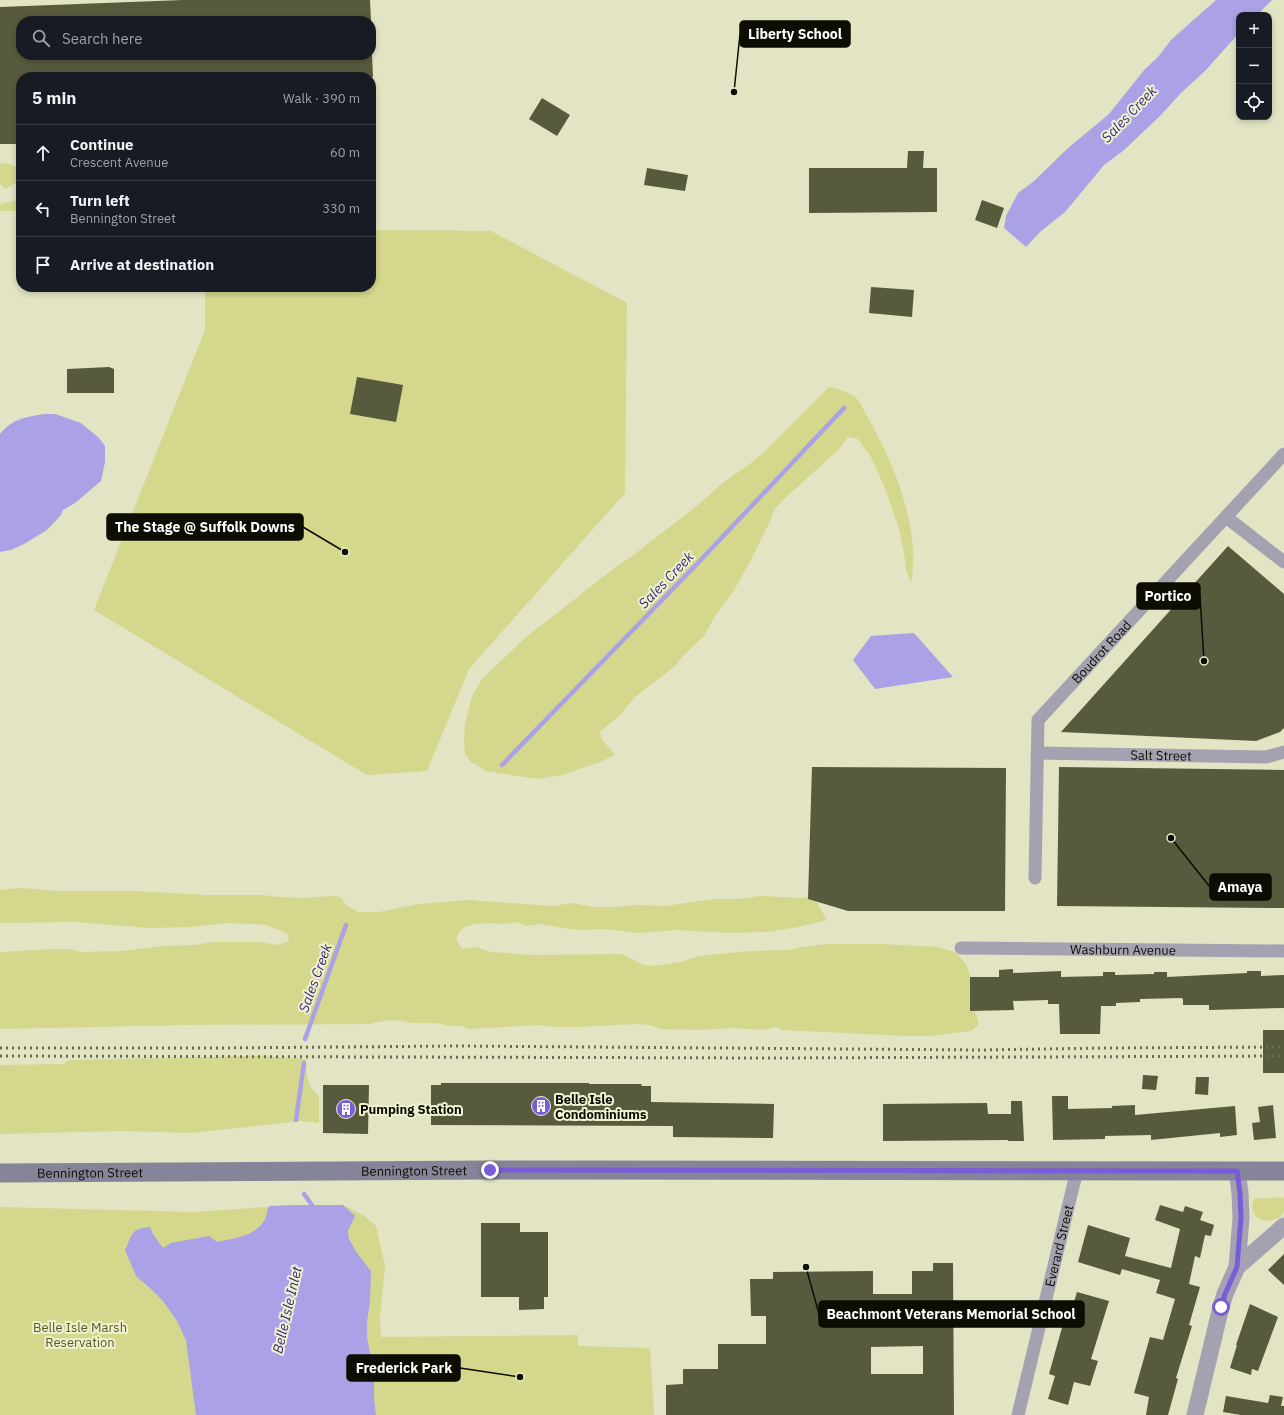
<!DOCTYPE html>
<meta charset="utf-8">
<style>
:root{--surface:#171b24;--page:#242831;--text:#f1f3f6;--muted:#9ea1a6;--line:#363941}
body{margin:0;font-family:"IBM Plex Sans",sans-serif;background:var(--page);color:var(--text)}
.controls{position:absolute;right:12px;top:12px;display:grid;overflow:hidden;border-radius:8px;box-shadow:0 2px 6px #0003}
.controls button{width:36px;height:36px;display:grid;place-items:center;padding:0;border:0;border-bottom:1px solid var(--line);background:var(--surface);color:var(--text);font:20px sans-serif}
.stop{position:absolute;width:12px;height:12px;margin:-9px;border:3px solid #795cd7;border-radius:50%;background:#fff}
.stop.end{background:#795cd7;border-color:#fff;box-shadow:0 1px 4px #0008}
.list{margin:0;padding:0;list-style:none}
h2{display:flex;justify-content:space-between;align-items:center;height:52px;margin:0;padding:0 16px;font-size:17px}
h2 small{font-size:13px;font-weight:400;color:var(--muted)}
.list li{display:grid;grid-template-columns:26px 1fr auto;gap:12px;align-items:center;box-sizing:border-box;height:56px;padding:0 16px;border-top:1px solid var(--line)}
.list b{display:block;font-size:15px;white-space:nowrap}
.list p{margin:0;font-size:13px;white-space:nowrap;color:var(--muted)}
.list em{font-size:13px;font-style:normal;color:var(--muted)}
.icon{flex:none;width:22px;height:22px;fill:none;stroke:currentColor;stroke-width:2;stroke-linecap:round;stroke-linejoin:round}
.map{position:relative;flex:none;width:1284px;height:1415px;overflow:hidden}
.search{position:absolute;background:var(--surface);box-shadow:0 2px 6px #0003;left:16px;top:16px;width:360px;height:44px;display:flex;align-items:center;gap:10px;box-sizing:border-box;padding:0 14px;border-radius:16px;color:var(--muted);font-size:15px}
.panel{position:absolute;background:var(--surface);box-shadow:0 2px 6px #0003;left:16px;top:72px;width:360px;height:220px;border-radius:16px}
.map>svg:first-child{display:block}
</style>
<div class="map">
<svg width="1284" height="1415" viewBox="0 0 1284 1415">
<rect width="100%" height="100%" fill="#e2e4c3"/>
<g fill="#d4d78c">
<path d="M0,163C10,164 18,164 21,175L16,183L5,189L0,184Z"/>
<polygon points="21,199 21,211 0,211 0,204"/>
<polygon points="371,230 491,231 627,303 625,493 469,669 427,771 367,775 94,610 205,330 205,287 371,287"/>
<path d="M829,387C838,389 850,392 857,399C863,406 867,417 872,425C896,468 921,533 911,582L906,570L905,559L899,528L884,486L871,457L858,439L848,437L838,450L783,500L774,510L771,519L751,560L733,592L717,613L704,636L684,655L675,666L635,697L622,713L600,732L601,738L615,755L600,762L562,775L537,779L486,771L470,761L465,753L464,742L465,724L472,696L482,679L525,638L617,566L631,557L698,505L724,482L746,467L762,454Z"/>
<polygon points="21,888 56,891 135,891 204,895 263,895 277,897 304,898 333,896 340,897 347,906 358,912 379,912 418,904 469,900 553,906 573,903 592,907 616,907 634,905 665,906 713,899 740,899 760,896 801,898 813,896 827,920 802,926 768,932 728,933 677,930 639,933 602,929 581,930 562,928 540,924 526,926 516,922 505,924 488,923 475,924 464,927 459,932 456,939 462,949 476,947 491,952 534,955 622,954 643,965 655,966 681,962 698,956 750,951 789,950 803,947 827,944 883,944 938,947 955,952 965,963 969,972 972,984 974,1010 977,1017 979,1024 971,1031 930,1036 908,1036 782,1030 776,1027 764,1030 735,1028 697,1030 661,1029 649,1025 636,1024 579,1027 552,1027 539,1025 469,1029 461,1026 449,1026 436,1023 411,1023 403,1021 389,1020 369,1024 185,1025 0,1029 0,952 54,949 71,949 81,952 122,951 163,946 195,945 213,942 258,942 279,945 288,941 289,936 286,933 266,925 254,924 227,923 192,927 149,928 75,922 0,923 0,890"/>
<polygon points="257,1056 306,1059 307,1076 310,1086 319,1097 319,1123 301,1121 191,1133 122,1131 0,1134 0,1065 63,1064 69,1060"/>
<path d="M1280,1197L1284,1198C1284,1202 1284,1207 1284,1211C1281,1222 1261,1224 1255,1215C1252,1211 1252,1205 1253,1200L1256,1198L1261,1199Z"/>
<polygon points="296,1205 343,1205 364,1216 376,1226 385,1266 380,1318 381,1337 578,1335 578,1346 650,1348 654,1415 0,1415 0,1207 193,1212"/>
</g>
<g fill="#aba1e7">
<polygon points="1216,0 1272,0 1257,15 1239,15 1239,33 1205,71 1182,92 1160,116 1123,151 1104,165 1065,212 1040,232 1026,247 1004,228 1006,216 1018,193 1033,182 1067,149 1109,114 1145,69 1158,57 1171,40"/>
<path d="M45,414H55L81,423L99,438L105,446V462L101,481L75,503L63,510L61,515L47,530L24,544L11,550L0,552V434C13,418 26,417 45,414Z"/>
<polygon points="914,633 953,677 875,689 853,660 871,636"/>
<path d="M296,1205H343L355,1216L348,1231L349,1239L357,1253L371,1271L370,1301L367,1322V1337L374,1376V1399L376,1415H196L186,1340L177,1321L163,1301L151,1289L136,1276L125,1250C133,1234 130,1229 150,1227L153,1234L163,1248L171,1243L209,1236L217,1242C233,1239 257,1236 265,1219C267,1215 267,1210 269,1206Z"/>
</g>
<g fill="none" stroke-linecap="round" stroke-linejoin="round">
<g stroke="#aba1e7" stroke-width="4.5">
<polyline points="502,765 695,566 844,408"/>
<polyline points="305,1039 346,925"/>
<polyline points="296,1120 304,1063"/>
<polyline points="304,1194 312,1205"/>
</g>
</g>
<g fill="#585a3d" fill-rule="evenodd">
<polygon points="183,0 370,0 371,21 21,21 21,55 372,55 373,77 21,77 21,144 0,144 0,7"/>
<polygon points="542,98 570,115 557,136 529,119"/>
<polygon points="908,151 924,151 923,168 937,168 937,212 809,213 809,168 907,168"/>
<polygon points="647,168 688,175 685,191 644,185"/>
<polygon points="982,200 1004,208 997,228 975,220"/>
<polygon points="871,287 914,290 912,317 869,313"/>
<polygon points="109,367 114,369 114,393 67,393 67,369"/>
<polygon points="357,377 403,385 396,422 350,414"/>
<polygon points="1228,546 1284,594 1284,728 1280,732 1256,741 1061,732"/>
<polygon points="812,767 1006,768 1005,911 848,911 808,899"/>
<polygon points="1059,767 1284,770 1284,908 1057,906"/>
<polygon points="1013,969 1013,973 1061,971 1061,977 1103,976 1103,972 1115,972 1115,975 1154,974 1154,972 1167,972 1167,977 1247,973 1247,971 1261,971 1261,976 1284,975 1284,1008 1209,1010 1209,1005 1183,1005 1183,999 1181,998 1140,999 1140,1002 1116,1003 1116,1006 1101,1006 1100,1034 1060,1034 1059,1004 1048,1004 1048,1000 1013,1001 1014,1010 970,1011 970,977 999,977 999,970"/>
<rect x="1263" y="1030" width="21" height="43"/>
<polygon points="1143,1075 1158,1076 1156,1090 1142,1089"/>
<polygon points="1196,1077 1209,1077 1208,1095 1195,1094"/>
<polygon points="441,1083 589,1083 589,1084 641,1084 642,1086 651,1086 651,1102 774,1104 773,1138 673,1137 673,1126 431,1125 431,1085 441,1085"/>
<polygon points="323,1085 369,1085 368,1134 323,1133"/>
<polygon points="1052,1096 1068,1096 1068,1109 1112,1108 1112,1106 1135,1105 1135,1115 1235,1106 1237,1135 1220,1137 1220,1133 1151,1140 1151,1135 1105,1136 1105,1139 1053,1140"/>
<polygon points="1011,1101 1022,1101 1024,1141 1008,1141 1008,1140 883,1141 883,1104 987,1103 988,1114 1011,1114"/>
<polygon points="1273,1105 1276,1138 1254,1140 1252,1123 1260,1122 1258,1107"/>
<polygon points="1160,1205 1183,1212 1185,1206 1203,1212 1200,1220 1214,1225 1211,1236 1205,1235 1200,1258 1195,1256 1189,1284 1200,1287 1189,1325 1192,1326 1176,1378 1178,1379 1168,1415 1146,1415 1149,1397 1134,1393 1150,1337 1163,1340 1175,1299 1156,1293 1160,1280 1122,1269 1120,1275 1078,1262 1088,1225 1130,1238 1125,1256 1171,1268 1180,1229 1155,1220"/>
<polygon points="481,1223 520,1223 520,1232 548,1232 548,1297 544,1297 544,1309 519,1310 519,1297 481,1297"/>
<polygon points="1284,1254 1284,1285 1268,1270"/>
<path d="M933,1263H953L954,1415H666V1385L683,1384V1369H718V1344H766V1316H751L750,1279H773V1272L873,1271V1294H912V1271H933ZM923,1346V1374H871V1347Z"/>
<polygon points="1077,1292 1109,1301 1091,1359 1098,1361 1090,1386 1074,1382 1068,1405 1048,1399 1055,1376 1049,1374 1065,1317 1069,1318"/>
<polygon points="1250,1304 1278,1317 1258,1371 1252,1369 1251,1375 1230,1368 1237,1345 1236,1345"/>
<polygon points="1270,1395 1283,1397 1281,1406 1284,1406 1284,1415 1241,1415 1223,1412 1226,1396 1268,1403"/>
</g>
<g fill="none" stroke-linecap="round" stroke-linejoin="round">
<g stroke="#a4a2b0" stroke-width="13">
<polyline points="1226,517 1284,562"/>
<path id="s1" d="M1037,753L1266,757L1284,752"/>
<path id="s2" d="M1035,878L1038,720L1284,454"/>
<path id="s3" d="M961,948L1284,951"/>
<path id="s4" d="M1018,1415L1077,1170"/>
</g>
<g stroke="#a4a2b0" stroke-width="17">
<polyline points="1237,1267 1284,1226"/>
<polyline points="1195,1415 1221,1307 1225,1294 1237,1267 1241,1218 1240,1193 1237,1171"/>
</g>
<path stroke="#868498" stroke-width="19" id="s5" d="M0,1173L490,1170L1284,1171"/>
<g stroke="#6a6b57" stroke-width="3" stroke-dasharray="2 4" stroke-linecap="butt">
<polyline points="0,1048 217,1048 458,1046 980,1050 1107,1048 1284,1047"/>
<polyline points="0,1056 773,1058 1284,1056"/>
</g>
</g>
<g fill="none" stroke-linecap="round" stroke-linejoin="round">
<polyline stroke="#795cd7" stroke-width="5" points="490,1170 1237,1171 1240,1193 1241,1218 1237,1267 1225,1294 1221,1307"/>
</g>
<defs>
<g id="building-disc" transform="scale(1)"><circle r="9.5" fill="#795cd7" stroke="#eff2d0"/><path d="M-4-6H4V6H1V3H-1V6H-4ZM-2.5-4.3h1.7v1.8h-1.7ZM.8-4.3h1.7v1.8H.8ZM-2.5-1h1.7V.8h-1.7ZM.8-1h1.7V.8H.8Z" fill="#fff"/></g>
</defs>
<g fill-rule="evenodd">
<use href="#building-disc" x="541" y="1106"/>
<use href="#building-disc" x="346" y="1109"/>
</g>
<g text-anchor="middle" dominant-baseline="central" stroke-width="4" stroke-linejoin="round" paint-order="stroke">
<g font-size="13" fill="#0d0d03" stroke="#eff2d0">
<text stroke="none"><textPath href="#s2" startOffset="251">Boudrot Road</textPath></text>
<text stroke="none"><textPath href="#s1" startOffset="124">Salt Street</textPath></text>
<text stroke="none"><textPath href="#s3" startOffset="162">Washburn Avenue</textPath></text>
<text stroke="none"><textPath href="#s5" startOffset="414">Bennington Street</textPath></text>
<text stroke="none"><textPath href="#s5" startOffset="90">Bennington Street</textPath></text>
<text stroke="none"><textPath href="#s4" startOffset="174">Everard Street</textPath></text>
</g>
<g font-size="13" font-weight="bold" fill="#0d0d03" stroke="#eff2d0" text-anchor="start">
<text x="555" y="1099">Belle Isle<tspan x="555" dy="15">Condominiums</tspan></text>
<text x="360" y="1109">Pumping Station</text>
</g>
<g font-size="13" fill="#595a21" stroke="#eff2d0">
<text x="80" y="1327">Belle Isle Marsh<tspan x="80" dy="15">Reservation</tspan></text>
</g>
<g font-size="14" font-style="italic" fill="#3d2878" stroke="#eff2d0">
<text transform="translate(1129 114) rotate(-46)">Sales Creek</text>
<text transform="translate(666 580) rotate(-46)">Sales Creek</text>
<text transform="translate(315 978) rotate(-70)">Sales Creek</text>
<text transform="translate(287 1310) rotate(-77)">Belle Isle Inlet</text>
</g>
</g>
<path fill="none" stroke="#0d0d03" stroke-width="1.5" d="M734 92L740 34M345 552L303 527M1204 661L1200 596M1171 838L1210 887M806 1267L819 1314M520 1377L460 1368"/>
<g fill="#0d0d03" stroke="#eff2d0" stroke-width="1.5">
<circle cx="734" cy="92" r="4"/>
<circle cx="345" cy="552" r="4"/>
<circle cx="1204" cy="661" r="4"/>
<circle cx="1171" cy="838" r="4"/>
<circle cx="806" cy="1267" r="4"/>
<circle cx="520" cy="1377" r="4"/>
</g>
<g fill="#0d0d03" stroke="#0d0d03" stroke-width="1.5">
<rect x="740" y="21" width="110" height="26" rx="4"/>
<rect x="107" y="514" width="196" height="26" rx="4"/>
<rect x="1137" y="583" width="63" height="26" rx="4"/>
<rect x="1210" y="874" width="61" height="26" rx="4"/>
<rect x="819" y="1301" width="265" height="26" rx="4"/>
<rect x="347" y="1355" width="113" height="26" rx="4"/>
</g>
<g font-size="14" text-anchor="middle" font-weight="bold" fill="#fff">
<text x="795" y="39">Liberty School</text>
<text x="205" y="532">The Stage @ Suffolk Downs</text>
<text x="1168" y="601">Portico</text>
<text x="1240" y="892">Amaya</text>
<text x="951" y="1319">Beachmont Veterans Memorial School</text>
<text x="404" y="1373">Frederick Park</text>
</g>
</svg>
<div class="controls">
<button>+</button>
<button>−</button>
<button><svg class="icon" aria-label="locate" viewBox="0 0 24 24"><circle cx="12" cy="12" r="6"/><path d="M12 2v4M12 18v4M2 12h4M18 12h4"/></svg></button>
</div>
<div class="stop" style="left:1221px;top:1307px"></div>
<div class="stop end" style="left:490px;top:1170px"></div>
<div class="search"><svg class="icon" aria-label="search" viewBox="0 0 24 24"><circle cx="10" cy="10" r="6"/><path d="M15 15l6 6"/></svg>Search here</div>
<section class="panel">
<h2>5 min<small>Walk · 390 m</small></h2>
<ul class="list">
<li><svg class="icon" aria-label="ahead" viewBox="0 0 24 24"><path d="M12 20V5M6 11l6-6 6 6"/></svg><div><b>Continue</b><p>Crescent Avenue</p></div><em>60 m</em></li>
<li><svg class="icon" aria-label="left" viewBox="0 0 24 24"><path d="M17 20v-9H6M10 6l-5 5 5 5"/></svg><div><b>Turn left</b><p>Bennington Street</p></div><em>330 m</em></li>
<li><svg class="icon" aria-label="arrive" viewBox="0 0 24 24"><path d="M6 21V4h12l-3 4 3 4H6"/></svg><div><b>Arrive at destination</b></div></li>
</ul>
</section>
</div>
